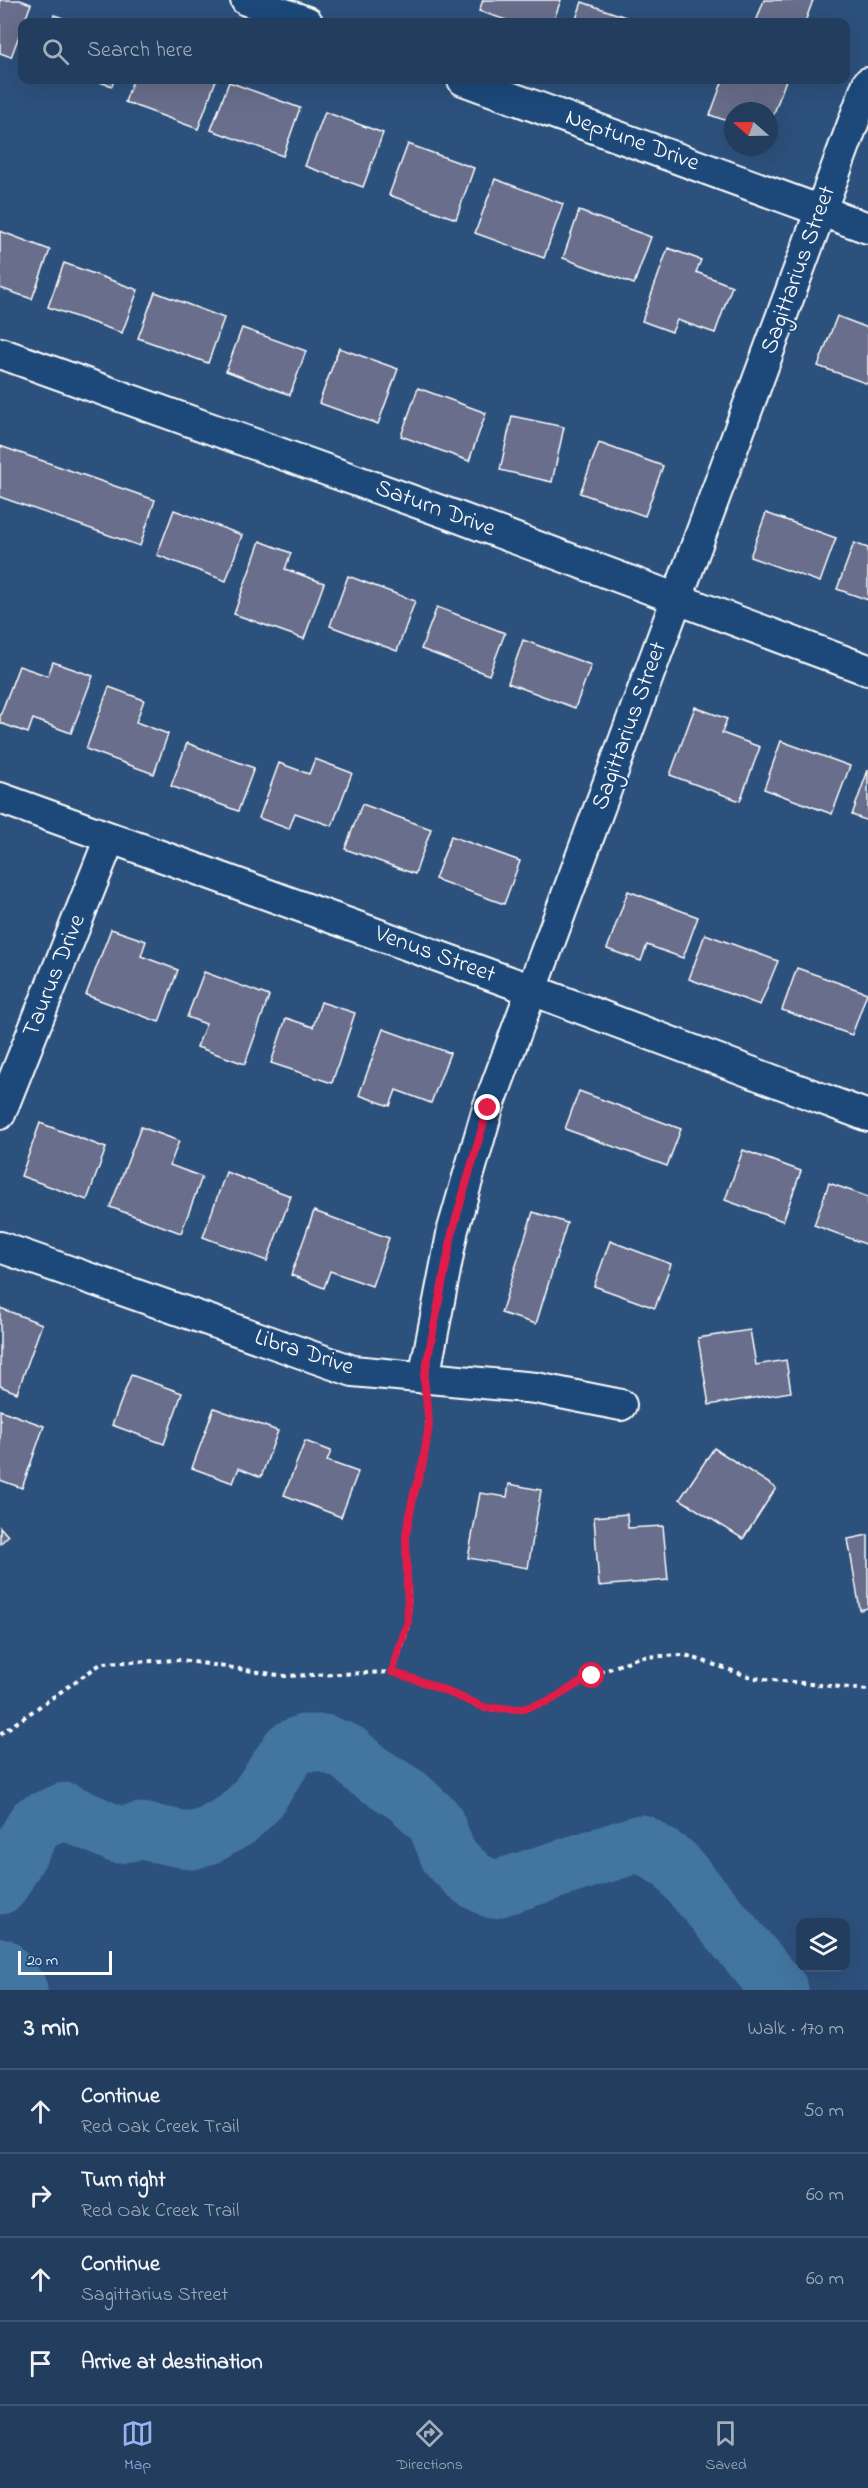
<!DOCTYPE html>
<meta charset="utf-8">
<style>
:root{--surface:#223d5e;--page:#2a4464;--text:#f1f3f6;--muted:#a2aebc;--line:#3f5673;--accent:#95b2f1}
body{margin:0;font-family:"Indie Flower",sans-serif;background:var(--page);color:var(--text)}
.controls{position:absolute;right:18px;bottom:18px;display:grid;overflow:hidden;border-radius:12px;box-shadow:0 6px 24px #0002}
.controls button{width:54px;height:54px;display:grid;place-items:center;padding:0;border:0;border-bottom:2px solid var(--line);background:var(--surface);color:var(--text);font:30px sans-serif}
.compass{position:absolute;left:724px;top:102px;width:54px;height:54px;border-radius:50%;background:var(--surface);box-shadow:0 6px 24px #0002;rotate:290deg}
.scale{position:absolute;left:18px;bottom:15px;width:94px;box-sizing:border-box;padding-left:6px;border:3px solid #fff;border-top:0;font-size:16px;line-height:21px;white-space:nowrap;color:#fff;-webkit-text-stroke:4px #1f4a7a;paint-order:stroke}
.stop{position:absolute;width:18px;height:18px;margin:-14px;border:4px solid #e11d48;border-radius:50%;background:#fff}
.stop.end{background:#e11d48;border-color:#fff;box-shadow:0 2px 6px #0008}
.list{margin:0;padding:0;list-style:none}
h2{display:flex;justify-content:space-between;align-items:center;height:78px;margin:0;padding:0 24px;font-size:26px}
h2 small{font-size:20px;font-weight:400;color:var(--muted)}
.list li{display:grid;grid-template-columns:39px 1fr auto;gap:18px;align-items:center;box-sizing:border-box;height:84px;padding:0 24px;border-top:2px solid var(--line)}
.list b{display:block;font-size:22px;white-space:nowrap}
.list p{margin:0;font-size:20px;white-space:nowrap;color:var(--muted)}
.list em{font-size:20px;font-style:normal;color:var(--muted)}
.icon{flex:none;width:33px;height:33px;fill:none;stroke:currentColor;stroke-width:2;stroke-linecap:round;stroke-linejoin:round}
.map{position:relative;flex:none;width:868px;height:1990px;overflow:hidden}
.search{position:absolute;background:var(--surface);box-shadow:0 6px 24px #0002;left:18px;right:18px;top:18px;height:66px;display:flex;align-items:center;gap:15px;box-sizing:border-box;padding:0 21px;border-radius:12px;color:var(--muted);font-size:22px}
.sheet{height:414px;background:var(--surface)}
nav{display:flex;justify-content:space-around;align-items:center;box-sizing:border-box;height:84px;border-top:2px solid var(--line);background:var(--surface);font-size:16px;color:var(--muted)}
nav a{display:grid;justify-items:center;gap:3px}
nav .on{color:var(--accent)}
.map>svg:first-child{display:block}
</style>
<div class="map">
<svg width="868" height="1990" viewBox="0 0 868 1990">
<rect width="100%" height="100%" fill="#2d517d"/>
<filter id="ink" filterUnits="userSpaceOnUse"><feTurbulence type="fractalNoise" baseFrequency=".0167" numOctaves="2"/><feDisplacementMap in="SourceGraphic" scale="12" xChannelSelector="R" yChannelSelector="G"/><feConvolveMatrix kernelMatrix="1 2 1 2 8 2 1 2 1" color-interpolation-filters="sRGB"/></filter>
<g filter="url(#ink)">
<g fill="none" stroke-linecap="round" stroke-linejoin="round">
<g stroke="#42749f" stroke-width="57">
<polyline points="0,1886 36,1823 65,1811 118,1835 141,1831 192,1841 210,1835 236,1820 255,1802 290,1749 304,1743 324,1743 347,1752 367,1770 408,1796 435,1821 449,1857 472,1879 493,1890 641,1843 674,1864 780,1990"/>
<polyline points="0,1966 19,1990"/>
</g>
</g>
<g fill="#676e8b" stroke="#fff" stroke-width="1.5">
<polygon points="0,0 20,0 31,4 11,57 0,53"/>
<polygon points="483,0 561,0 553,22 512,22 479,11"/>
<polygon points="764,0 813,0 805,22 756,22"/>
<polygon points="582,2 640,22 575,22"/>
<polygon points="54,15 75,22 52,22"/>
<polygon points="93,80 114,80 112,86"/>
<polygon points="133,80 216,80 198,129 125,102"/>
<polygon points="723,80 786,80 769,127 769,111 733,111 733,123 710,115"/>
<polygon points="229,82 300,108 283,156 211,130"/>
<polygon points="325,112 383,133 363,187 305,166"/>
<polygon points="408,144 474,168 456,219 389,195"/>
<polygon points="495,179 563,204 544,258 475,233"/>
<polygon points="579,211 651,237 634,284 563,258"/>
<polygon points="0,231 50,250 32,299 0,288"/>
<polygon points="668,248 701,260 696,272 732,286 715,333 677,320 672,332 642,321"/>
<polygon points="64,263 138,290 122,333 48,307"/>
<polygon points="155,292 224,318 208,363 138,338"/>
<polygon points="837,316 868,328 868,384 818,366"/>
<polygon points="242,328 306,351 290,395 226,371"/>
<polygon points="339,348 398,369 378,424 319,403"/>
<polygon points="418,388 486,413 469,461 401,436"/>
<polygon points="512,416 564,427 552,482 500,470"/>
<polygon points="599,443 663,466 645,516 580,493"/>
<polygon points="0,446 155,500 140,546 0,497"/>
<polygon points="174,510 242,535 226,581 157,555"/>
<polygon points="766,513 836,538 820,582 750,557"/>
<polygon points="260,541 291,553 285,569 324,583 304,639 234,614"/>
<polygon points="854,543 868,548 868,600 837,589"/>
<polygon points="348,576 415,601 397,651 330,626"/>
<polygon points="437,607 505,633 489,675 421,649"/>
<polygon points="523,640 591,665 575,708 508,683"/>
<polygon points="53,662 93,676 71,733 33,719 28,733 0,723 0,716 19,666 48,676"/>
<polygon points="109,687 144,700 136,722 168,734 154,774 86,749"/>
<polygon points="695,707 727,719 722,733 760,747 740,801 670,775"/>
<polygon points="781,741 850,766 832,814 764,789"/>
<polygon points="187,743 254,768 238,811 171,786"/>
<polygon points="315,759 352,773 332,826 295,813 289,829 259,818 279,763 309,774"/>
<polygon points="868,770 868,821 852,815"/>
<polygon points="362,804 431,829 415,874 345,849"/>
<polygon points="451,836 520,861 504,904 435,879"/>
<polygon points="628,891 698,917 683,958 647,945 641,961 607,949"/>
<polygon points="111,929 146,941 141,956 178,970 159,1022 86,995"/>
<polygon points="705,934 778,961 760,1005 689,979"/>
<polygon points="797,968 867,993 852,1035 782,1010"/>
<polygon points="204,972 269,996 245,1064 197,1047 206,1024 187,1017"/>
<polygon points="321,1002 355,1013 332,1083 271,1063 286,1018 313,1027"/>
<polygon points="383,1029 450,1053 431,1103 396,1090 390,1106 359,1095"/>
<polygon points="579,1091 681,1129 667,1166 565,1129"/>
<polygon points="40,1123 106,1148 87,1200 21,1176"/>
<polygon points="141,1127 179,1141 170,1165 202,1177 181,1233 110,1207"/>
<polygon points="743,1150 801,1171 783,1221 725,1200"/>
<polygon points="226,1172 291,1196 267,1261 203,1237"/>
<polygon points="829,1183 868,1197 868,1245 814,1225"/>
<polygon points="314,1211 389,1238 372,1286 330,1271 324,1288 291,1275"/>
<polygon points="533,1212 567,1223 536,1324 501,1313"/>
<polygon points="610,1241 671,1264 655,1308 594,1286"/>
<polygon points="0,1308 42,1324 17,1393 0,1386"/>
<polygon points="750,1330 756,1365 786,1360 791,1392 709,1405 698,1338"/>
<polygon points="131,1375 182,1393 164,1444 112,1425"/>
<polygon points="214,1408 278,1431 261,1477 239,1468 233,1483 192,1468"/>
<polygon points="0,1410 44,1426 22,1488 0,1480"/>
<polygon points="305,1441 331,1451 327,1461 358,1472 341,1517 284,1495"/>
<polygon points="714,1448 776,1488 743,1539 680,1499"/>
<polygon points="509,1484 541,1490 528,1568 468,1558 480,1493 507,1497"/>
<polygon points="627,1514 628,1528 663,1526 668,1580 599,1586 594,1517"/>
<polygon points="0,1527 8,1536 0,1544"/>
<polygon points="868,1535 868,1608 860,1610 848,1539"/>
</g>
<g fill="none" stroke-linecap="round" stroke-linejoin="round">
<g stroke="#fff" stroke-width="34">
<g id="minor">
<polyline points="246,0 307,22"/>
<polyline points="463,80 868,228"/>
<polyline points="0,353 455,516 868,670"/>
<polyline points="0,798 532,990 868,1116"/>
<polyline points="0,1114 110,838"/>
<polyline points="0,1247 353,1371 536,1388 621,1405"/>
<polyline points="424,1378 453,1229 488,1108 868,83"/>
</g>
</g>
<g stroke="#fff" stroke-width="4" stroke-dasharray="4.5 4.5" stroke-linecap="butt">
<path d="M392,1672C397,1656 407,1637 408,1619C411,1591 403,1558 407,1531C412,1490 432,1451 427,1409"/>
<polyline points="0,1734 102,1663 181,1660 285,1676 392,1672 426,1683 486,1709 522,1709 549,1701 592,1676 639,1657 685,1655 754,1678 868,1690"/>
</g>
<use href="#minor" stroke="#1f4a7a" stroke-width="30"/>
</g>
</g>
<g fill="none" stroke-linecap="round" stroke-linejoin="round" filter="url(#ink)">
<polyline stroke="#e11d48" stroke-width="8" points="488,1108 453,1229 424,1378 429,1425 423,1463 413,1497 406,1535 408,1621 392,1672 426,1683 486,1708 522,1709 549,1701 592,1676"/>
</g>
<g text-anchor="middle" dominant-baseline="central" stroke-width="4.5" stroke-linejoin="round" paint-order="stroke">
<g font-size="24" fill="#fff" stroke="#1f4a7a">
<text transform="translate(632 141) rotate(20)">Neptune Drive</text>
<text transform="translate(799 270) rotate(-70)">Sagittarius Street</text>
<text transform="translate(435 509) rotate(20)">Saturn Drive</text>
<text transform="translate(630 726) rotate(-70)">Sagittarius Street</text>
<text transform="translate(435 955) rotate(20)">Venus Street</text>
<text transform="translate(55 976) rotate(-68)">Taurus Drive</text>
<text transform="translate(304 1353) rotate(18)">Libra Drive</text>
</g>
</g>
</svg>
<div class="controls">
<button><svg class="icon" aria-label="layers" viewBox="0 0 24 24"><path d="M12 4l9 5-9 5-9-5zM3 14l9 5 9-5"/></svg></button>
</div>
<svg class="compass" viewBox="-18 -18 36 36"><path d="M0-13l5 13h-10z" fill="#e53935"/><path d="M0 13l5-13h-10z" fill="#a2aebc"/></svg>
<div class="scale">20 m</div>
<div class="stop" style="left:592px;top:1676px"></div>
<div class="stop end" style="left:488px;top:1108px"></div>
<div class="search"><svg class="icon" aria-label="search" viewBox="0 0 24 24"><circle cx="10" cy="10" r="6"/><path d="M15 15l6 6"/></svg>Search here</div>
</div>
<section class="sheet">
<h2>3 min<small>Walk · 170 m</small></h2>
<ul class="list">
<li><svg class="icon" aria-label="ahead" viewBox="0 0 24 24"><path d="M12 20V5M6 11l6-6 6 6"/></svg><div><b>Continue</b><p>Red Oak Creek Trail</p></div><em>50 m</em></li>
<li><svg class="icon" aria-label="right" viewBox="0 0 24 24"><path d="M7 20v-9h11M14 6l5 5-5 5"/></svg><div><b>Turn right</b><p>Red Oak Creek Trail</p></div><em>60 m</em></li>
<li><svg class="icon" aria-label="ahead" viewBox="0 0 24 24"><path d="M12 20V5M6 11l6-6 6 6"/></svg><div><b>Continue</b><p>Sagittarius Street</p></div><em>60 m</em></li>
<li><svg class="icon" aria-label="arrive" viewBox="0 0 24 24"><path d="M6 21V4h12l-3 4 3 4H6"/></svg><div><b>Arrive at destination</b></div></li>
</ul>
</section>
<nav>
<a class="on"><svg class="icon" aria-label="map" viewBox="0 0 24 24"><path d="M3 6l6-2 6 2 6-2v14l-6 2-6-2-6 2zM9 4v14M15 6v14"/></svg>Map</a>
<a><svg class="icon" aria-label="directions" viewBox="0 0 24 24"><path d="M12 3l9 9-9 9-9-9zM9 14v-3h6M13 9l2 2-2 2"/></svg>Directions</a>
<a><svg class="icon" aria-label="saved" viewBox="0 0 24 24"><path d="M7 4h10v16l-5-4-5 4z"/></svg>Saved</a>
</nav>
